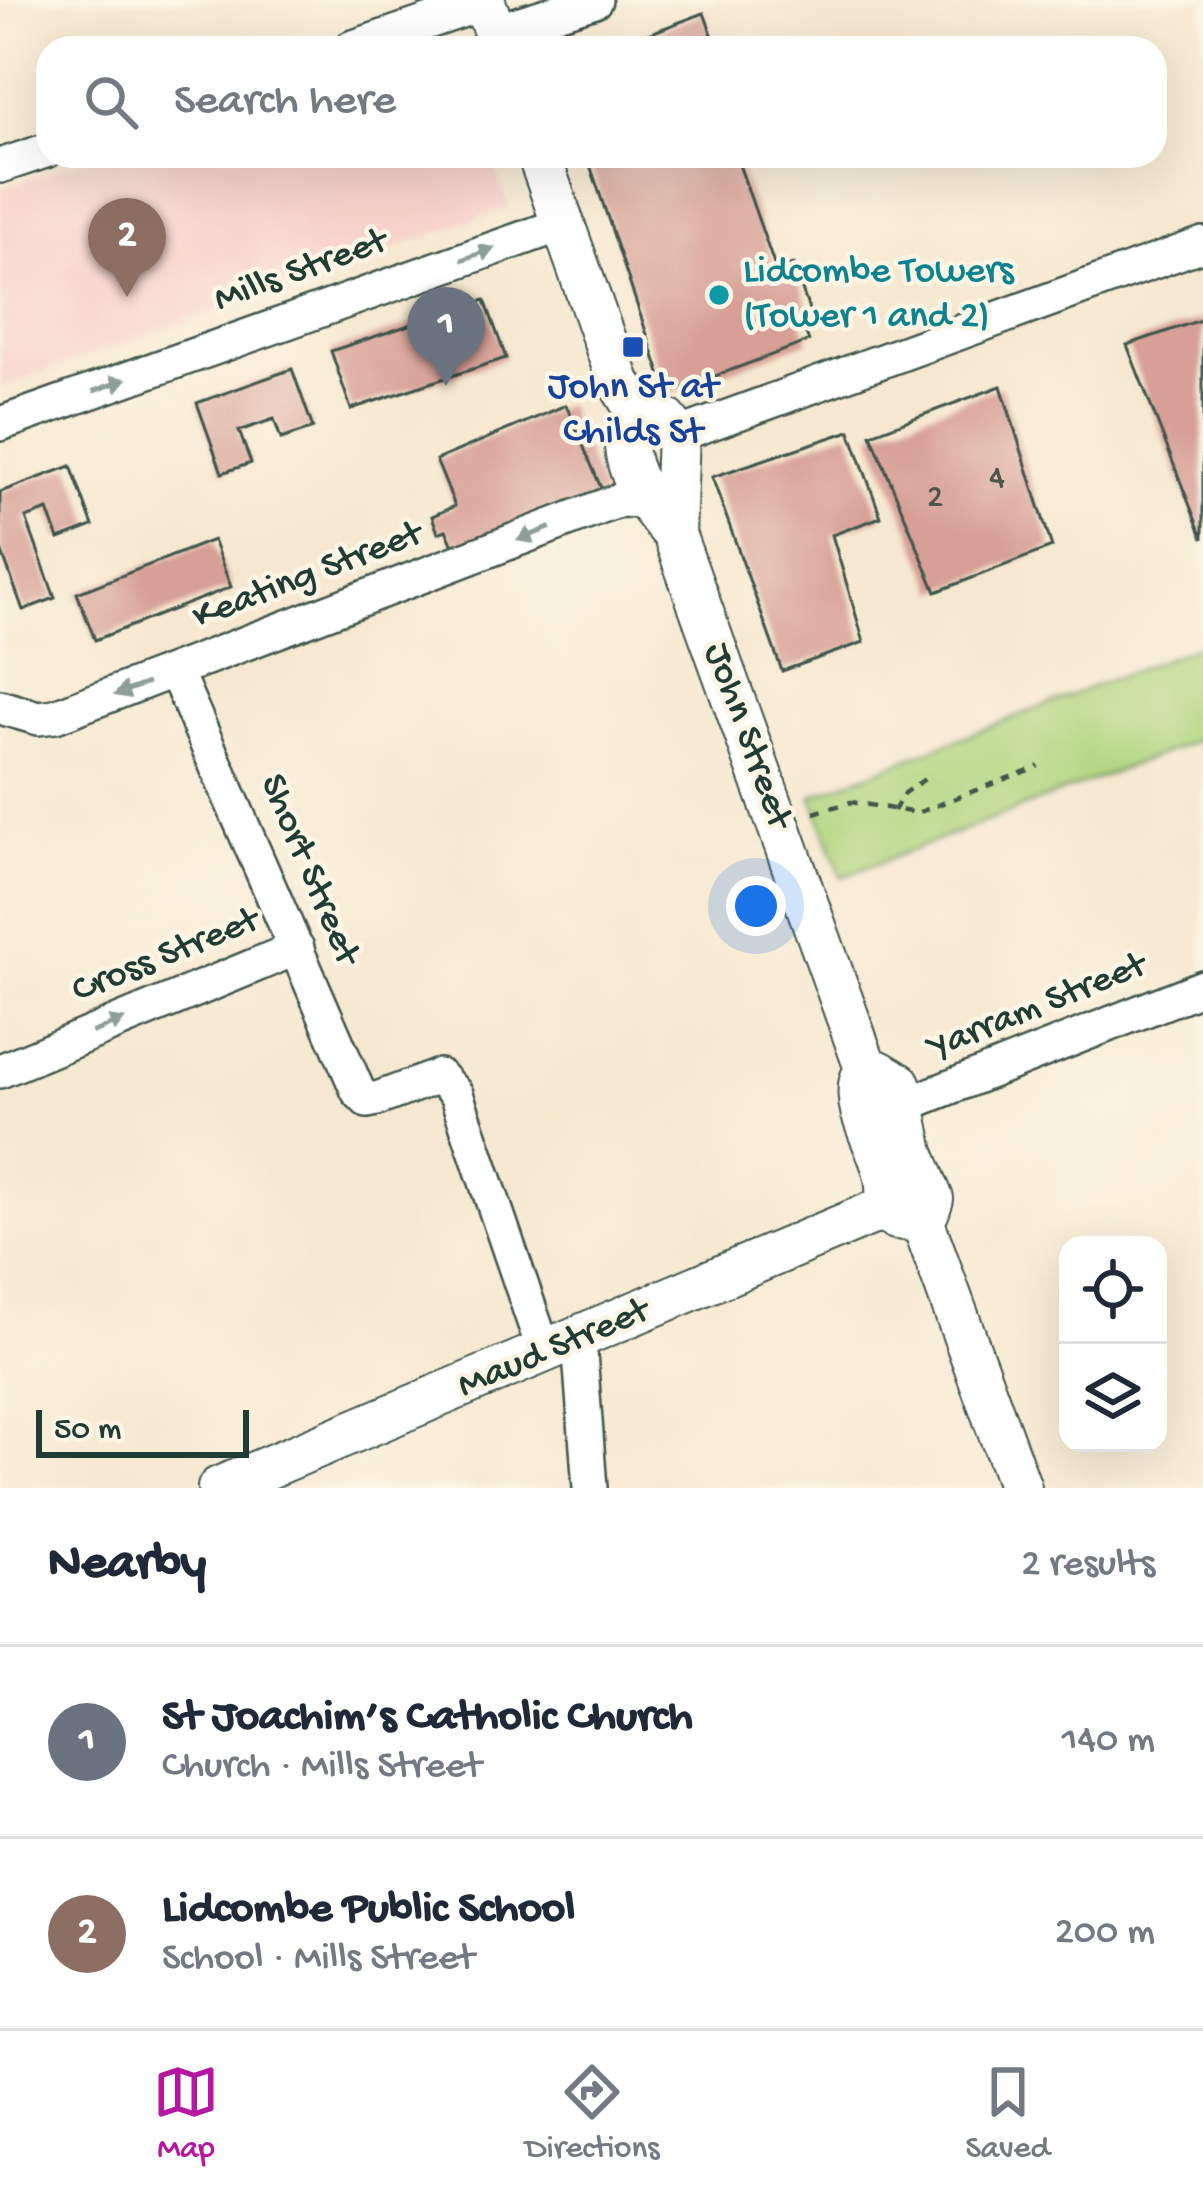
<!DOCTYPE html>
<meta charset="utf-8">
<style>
:root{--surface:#fff;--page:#f6f6f7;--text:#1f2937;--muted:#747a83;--line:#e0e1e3;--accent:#b5179e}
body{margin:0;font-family:"Gochi Hand",sans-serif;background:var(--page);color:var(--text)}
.controls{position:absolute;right:36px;bottom:36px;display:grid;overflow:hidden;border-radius:24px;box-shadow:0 12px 48px #0002}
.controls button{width:108px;height:108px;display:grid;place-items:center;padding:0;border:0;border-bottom:3px solid var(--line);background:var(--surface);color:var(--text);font:60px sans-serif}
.scale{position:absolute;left:36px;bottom:30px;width:213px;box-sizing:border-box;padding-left:12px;border:6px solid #1f3d34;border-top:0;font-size:33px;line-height:42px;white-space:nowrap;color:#1f3d34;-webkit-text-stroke:9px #fcf5e5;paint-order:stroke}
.you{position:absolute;left:756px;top:906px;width:42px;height:42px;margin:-30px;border:9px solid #fff;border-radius:50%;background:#1a73e8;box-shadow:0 0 0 18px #1a73e833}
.badge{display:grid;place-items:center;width:78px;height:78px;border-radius:50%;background:var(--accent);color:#fff;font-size:39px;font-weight:700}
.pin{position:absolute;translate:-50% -99px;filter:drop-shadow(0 3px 6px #0008)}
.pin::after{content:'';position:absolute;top:63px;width:42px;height:36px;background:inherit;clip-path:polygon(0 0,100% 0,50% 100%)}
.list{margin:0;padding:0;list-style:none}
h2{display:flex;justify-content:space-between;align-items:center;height:156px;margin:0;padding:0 48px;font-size:51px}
h2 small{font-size:39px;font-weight:400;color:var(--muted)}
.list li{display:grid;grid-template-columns:78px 1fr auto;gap:36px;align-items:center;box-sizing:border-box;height:192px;padding:0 48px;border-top:3px solid var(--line)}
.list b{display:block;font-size:45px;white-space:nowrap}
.list p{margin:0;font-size:39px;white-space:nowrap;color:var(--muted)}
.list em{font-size:39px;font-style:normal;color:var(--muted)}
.icon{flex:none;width:66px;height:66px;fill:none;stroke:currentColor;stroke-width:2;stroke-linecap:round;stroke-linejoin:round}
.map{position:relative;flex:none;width:1203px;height:1488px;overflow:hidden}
.search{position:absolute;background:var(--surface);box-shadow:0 12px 48px #0002;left:36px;right:36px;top:36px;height:132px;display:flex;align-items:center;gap:30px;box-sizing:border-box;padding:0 42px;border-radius:36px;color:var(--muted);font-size:45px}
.sheet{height:540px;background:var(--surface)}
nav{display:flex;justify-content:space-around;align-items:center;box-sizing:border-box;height:168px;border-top:3px solid var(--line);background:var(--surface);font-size:33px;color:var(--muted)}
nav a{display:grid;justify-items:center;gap:6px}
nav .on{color:var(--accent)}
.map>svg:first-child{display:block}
</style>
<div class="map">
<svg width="1203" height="1488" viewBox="0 0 1203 1488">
<rect width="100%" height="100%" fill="#fcf5e5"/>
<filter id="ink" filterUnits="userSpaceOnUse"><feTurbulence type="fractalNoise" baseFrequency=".00833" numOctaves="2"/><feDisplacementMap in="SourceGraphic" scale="24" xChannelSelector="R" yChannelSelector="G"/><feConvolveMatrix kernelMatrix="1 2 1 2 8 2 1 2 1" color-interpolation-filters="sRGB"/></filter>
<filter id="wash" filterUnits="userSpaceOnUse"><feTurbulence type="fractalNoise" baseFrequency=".004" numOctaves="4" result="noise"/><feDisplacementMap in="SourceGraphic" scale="48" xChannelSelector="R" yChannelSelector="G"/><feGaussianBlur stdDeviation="2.7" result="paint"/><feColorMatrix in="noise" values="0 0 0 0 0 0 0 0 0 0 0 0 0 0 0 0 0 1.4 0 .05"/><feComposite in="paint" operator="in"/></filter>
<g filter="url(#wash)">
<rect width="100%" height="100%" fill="#f6e8d0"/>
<polygon fill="#f7d0ca" points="98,156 491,156 509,207 0,388 0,189"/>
<polygon fill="#b0d57e" stroke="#688959" stroke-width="3" points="1203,644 1203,738 842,877 812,796"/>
<g id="blocks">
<g fill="#d79f96">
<polygon points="704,13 717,48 611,48"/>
<polygon points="587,156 736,156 776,270 793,264 813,321 802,324 809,341 667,394"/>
<polygon points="485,300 506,358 351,409 331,351"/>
<polygon points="1203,319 1203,539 1127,345"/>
<polygon points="292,369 313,428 281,439 274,419 239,431 251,463 222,473 197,403"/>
<polygon points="1001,386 1052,547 936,592 871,434"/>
<polygon points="566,405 604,495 458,557 446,530 438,533 432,516 455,506 436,460"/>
<polygon points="850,431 881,517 832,535 864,642 782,671 712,477"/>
<polygon points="71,466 93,526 59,539 48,510 26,518 55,598 23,610 0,547 0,492"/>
<polygon points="213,540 231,587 95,640 77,593"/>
</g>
</g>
</g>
<g filter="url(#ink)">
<use href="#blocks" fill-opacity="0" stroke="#3f574b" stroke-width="3"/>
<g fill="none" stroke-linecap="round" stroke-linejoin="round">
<g stroke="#3f574b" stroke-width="38">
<g id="minor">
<polyline points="495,31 595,0"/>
<polyline points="351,48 484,3"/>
<polyline points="0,166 48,150"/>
<polyline points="0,424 563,224"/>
<polyline points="678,435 1203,244"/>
<polyline points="176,673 358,1091 368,1101 377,1099 439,1076 456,1094 545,1354"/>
<polyline points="0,707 38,718 55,716 620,500 644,501"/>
<polyline points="0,1071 297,948"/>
<polyline points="905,1105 1203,987"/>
<polyline points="579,1340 590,1488"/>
</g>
</g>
<g stroke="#3f574b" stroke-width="46">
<g id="tertiary">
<polyline points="483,0 501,48"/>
<polyline points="539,156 619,382 642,419"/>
<path d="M674,534C651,508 624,474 626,438L642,419L667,421L678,435L674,534L868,1074"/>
<path d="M879,1072L899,1084L913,1153L932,1199L928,1211L912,1220L896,1218C883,1205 890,1190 885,1173C878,1144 853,1110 861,1080Z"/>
<polyline points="921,1217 1020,1488"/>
<polyline points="219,1488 887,1207"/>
</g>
</g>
<g stroke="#3f574b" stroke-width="4.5" stroke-dasharray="9 9" stroke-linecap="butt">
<polyline points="894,811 904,793 925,779"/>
<polyline points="814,813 851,802 917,813 1039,766"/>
</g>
<use href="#minor" stroke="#fff" stroke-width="33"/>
<use href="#tertiary" stroke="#fff" stroke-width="42"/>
</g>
<defs><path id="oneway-solid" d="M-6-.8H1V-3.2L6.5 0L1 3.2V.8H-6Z" transform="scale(3)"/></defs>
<g fill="#8f9e9a">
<use href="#oneway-solid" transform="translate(478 254) rotate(-20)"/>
<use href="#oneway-solid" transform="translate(110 385) rotate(-20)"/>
<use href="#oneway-solid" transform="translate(534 534) rotate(159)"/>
<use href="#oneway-solid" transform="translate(131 689) rotate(160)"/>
<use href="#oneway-solid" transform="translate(108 1026) rotate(-22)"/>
</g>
</g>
<circle fill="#0f9aa8" stroke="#fcf5e5" stroke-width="4.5" cx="719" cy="295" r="12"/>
<rect fill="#1a4fb4" stroke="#fcf5e5" stroke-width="4.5" x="621" y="335" width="24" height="24" rx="6"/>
<g text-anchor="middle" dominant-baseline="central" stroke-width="9" stroke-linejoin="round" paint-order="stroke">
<g font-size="33" fill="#4d564c">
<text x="997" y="479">4</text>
<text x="935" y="499">2</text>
</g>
<g font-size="39" fill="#1f3d34" stroke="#fcf5e5">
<text transform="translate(301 272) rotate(-20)">Mills Street</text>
<text transform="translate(308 577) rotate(-21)">Keating Street</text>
<text transform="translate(746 736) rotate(70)">John Street</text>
<text transform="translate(308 870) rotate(67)">Short Street</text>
<text transform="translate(166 957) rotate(-22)">Cross Street</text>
<text transform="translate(1038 1008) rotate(-22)">Yarram Street</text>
<text transform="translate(554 1350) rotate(-23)">Maud Street</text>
</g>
<g font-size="39" fill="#0d838f" stroke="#fcf5e5" text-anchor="start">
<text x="743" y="273">Lidcombe Towers<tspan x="743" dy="45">(Tower 1 and 2)</tspan></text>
</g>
<g font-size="39" fill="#164399" stroke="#fcf5e5">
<text x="633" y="389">John St at<tspan x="633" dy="45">Childs St</tspan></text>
</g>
</g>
</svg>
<div class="controls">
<button><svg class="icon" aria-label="locate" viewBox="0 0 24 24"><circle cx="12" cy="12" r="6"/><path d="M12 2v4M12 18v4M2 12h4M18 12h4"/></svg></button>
<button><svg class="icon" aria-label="layers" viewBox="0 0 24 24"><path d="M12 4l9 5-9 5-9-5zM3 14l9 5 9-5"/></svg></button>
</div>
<div class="scale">50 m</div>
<div class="you"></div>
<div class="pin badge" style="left:446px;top:386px;background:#6b7280">1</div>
<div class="pin badge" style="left:127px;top:297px;background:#8d6e63">2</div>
<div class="search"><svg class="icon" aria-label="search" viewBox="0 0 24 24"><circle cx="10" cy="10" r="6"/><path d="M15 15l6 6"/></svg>Search here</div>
</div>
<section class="sheet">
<h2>Nearby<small>2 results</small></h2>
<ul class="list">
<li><span class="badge" style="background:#6b7280">1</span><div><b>St Joachim’s Catholic Church</b><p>Church · Mills Street</p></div><em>140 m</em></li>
<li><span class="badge" style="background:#8d6e63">2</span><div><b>Lidcombe Public School</b><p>School · Mills Street</p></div><em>200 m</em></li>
</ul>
</section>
<nav>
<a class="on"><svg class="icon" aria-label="map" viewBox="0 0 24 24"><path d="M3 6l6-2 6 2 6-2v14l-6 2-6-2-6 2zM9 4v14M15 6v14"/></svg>Map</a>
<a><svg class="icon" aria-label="directions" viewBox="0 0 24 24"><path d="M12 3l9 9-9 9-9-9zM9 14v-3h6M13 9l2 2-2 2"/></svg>Directions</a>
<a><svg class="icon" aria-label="saved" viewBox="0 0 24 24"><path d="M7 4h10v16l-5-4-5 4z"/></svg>Saved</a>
</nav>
